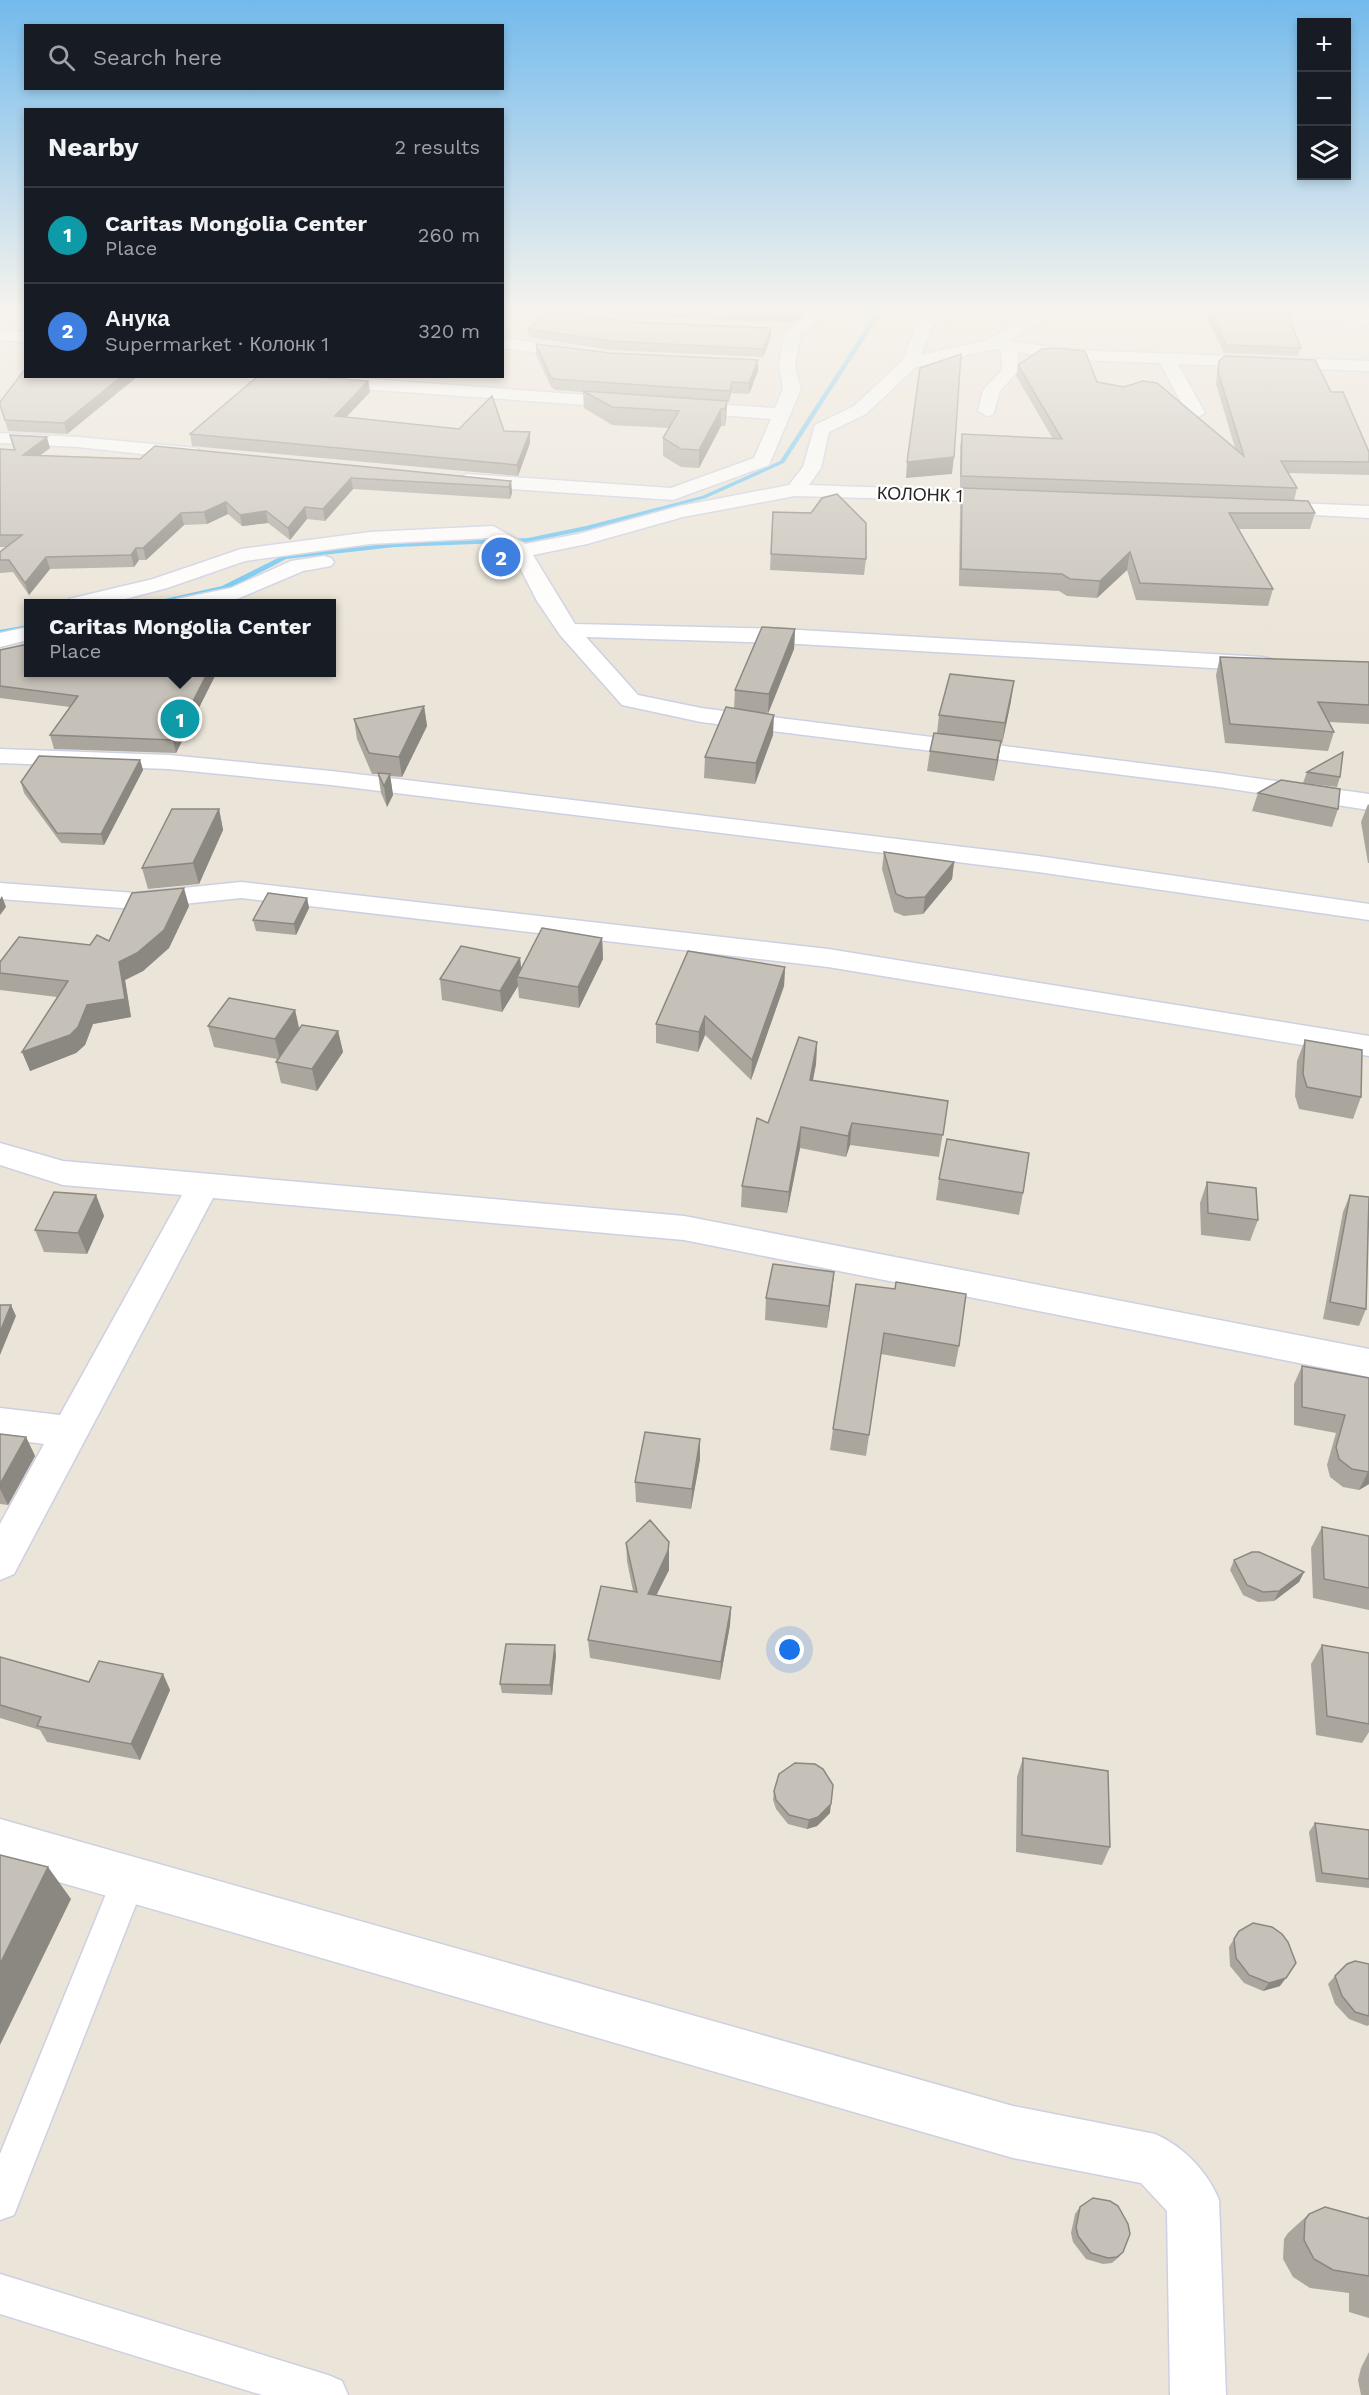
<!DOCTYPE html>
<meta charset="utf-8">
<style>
:root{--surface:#171b24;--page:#20242c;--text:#f1f3f6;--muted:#9ea1a6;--line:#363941;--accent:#9ba6fa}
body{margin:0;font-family:"Work Sans",sans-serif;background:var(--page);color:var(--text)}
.controls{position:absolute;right:18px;top:18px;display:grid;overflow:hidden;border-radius:0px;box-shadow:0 3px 9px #0003}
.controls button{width:54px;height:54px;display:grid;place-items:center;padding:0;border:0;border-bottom:2px solid var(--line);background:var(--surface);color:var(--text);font:30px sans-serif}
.you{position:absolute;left:790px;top:1650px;width:21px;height:21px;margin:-15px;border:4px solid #fff;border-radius:50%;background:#1a73e8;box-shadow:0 0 0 9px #1a73e833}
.badge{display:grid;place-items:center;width:39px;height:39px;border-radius:50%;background:var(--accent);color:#fff;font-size:20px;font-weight:700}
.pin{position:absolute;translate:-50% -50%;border:3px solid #fff;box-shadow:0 2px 6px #0006}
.popup{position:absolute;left:24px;top:599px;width:312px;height:78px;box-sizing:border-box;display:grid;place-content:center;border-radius:0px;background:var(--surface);filter:drop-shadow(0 2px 4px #0005);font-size:20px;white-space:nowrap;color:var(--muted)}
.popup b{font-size:22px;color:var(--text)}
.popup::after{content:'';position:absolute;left:50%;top:100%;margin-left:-12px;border:12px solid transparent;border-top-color:var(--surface)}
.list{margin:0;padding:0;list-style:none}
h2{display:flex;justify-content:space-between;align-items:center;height:78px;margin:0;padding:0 24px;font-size:26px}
h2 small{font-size:20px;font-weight:400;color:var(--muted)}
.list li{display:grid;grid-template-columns:39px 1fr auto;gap:18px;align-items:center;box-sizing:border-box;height:96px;padding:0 24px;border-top:2px solid var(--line)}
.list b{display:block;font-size:22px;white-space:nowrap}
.list p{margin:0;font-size:20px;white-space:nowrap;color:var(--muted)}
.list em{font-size:20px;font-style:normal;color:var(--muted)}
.icon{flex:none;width:33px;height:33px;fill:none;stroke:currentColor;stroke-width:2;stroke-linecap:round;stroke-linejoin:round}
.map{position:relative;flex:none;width:1369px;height:2395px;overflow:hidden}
.search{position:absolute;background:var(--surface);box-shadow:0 3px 9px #0003;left:24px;top:24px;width:480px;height:66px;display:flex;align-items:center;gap:15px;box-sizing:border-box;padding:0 21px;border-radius:0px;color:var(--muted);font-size:22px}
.panel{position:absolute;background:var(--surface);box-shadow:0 3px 9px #0003;left:24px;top:108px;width:480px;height:270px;border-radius:0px}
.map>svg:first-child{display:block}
</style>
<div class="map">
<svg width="1369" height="2395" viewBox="0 0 1369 2395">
<rect width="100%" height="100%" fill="#ebe4d8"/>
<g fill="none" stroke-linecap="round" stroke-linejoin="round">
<g fill="#64c3f3" fill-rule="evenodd">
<polygon points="878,309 884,309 784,463 706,498 587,530 528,542 395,547 286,559 227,590 161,604 143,604 222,586 284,555 395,543 528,538 586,526 702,496 780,461"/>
<polygon points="1348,309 1361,309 1358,311"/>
<polygon points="28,625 28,629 0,634 0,630"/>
</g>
<g stroke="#cdd0e2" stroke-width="3">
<g id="lane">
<polygon points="129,1862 141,1867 146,1879 14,2215 0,2220 0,2154 117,1867"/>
<polygon points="0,2274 328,2375 342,2381 348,2395 262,2395 0,2314"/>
</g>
</g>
<g stroke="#cdd0e2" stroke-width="3">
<g id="street">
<polygon points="534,309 569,309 600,315 602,318 594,323 542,314"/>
<polygon points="808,309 824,309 814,325 801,333 795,365 801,389 769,465 673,500 466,486 457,480 466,474 671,488 754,458 771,419 681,412 672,407 681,402 775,408 783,389 779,365 785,331 802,319"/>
<polygon points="943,309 971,309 969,312 933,325 921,355 988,340 1038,309 1057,309 1009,341 1074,350 1369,361 1369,371 1178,364 1205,413 1196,418 1187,413 1160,363 1074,360 1018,352 1018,371 1000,391 993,415 987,416 978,411 983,390 1002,370 1001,350 993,349 916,367 866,414 829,432 821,468 809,485 1005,492 1012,494 1015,498 1012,502 795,496 683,517 587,544 533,555 575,624 782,629 1263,657 1271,659 1274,664 1271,669 1263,671 782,643 586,637 638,695 701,708 1219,773 1369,794 1369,810 1219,787 701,722 622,705 560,635 537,601 514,556 494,553 491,549 497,544 489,538 370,544 245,561 167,588 106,604 67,604 69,599 153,579 241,549 370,532 493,526 525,544 578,534 680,506 789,485 803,467 815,425 854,406 902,361 920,319"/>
<polygon points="1202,309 1293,309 1369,313 1369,323 1210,314"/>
<polygon points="0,330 26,332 26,342 0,340"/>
<polygon points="502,338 579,348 587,353 579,358 502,348"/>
<polygon points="242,376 329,376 627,398 636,403 627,408 250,381"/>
<polygon points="0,433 78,437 196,448 205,454 196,460 78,447 0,443"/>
<polygon points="1270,502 1369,506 1369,518 1263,512 1260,508 1263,504"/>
<polygon points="324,556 331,558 334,562 331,566 303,571 237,599 218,604 175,604 177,599 231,588 291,561"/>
<polygon points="28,627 28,640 0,647 0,633"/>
<polygon points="0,749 169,755 331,771 1038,856 1369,904 1369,920 1038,872 331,785 169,769 0,763"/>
<polygon points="241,882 828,949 1369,1036 1369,1056 828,967 241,898 135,909 0,899 0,883 135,893"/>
<polygon points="0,1143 63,1161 684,1216 1369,1349 1369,1377 684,1240 213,1198 14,1574 0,1580 0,1524 44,1444 0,1438 0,1408 60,1415 182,1195 63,1185 0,1165"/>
<path d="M0,1819L1013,2106L1155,2134C1183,2146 1208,2172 1219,2200L1226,2395H1170L1167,2211L1141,2183L1013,2158L0,1865Z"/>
</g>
</g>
<use href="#lane" fill="#fff" fill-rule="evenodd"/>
<use href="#street" fill="#fff" fill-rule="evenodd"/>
</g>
<g fill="#aaa69e">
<polygon points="579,309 807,309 800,317 790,323 631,316"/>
<polygon points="1206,309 1247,309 1290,319 1301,348 1298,356 1224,353 1205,314"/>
<polygon points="631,322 771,328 771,337 763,357 610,350 529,337 528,329"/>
<polygon points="536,344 758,371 749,394 731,393 729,402 727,402 726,418 725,426 721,426 699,468 681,467 663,456 663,438 669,428 612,425 584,408 583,392 555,390 551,387 536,355"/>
<polygon points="1219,361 1331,392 1369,452 1369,475 1288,473 1297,488 1294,501 1315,513 1310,529 1238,529 1273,589 1268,606 1136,600 1127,570 1097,598 1067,596 1059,591 959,586 960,505 962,488 960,488 960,446 962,434 1053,439 1016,376 1018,365 1097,382 1235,448 1216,384 1217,373"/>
<polygon points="26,376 138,376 67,434 8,431 0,405"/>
<polygon points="368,381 370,392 346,417 459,429 530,432 530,443 518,476 192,446 190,434"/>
<polygon points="10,435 50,448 40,455 511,481 512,493 510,499 353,489 325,521 307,519 290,540 268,523 242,526 228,514 207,524 184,525 146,560 139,560 134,567 50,569 29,595 13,572 0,573 0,552 6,547 0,547 0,449 14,450"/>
<polygon points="773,512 866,559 864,575 770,570"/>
<polygon points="795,629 794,649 767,714 773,735 755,784 704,778 705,757 734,709 735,690"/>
<polygon points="0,650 28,672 217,672 176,753 54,749 50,735 70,707 0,698"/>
<polygon points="1220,657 1369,662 1369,724 1329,722 1334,732 1328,751 1225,743 1216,675"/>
<polygon points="1011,701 1002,744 1001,743 994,781 927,771 930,751 937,733 939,715"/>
<polygon points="424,706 427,726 402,777 390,776 393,795 387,807 381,793 378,774 372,774 357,739 354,719"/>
<polygon points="140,760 143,770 104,845 61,843 24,793 21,782"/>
<polygon points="1307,772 1340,777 1337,787 1303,783"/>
<polygon points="1258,793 1338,809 1332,827 1252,811"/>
<polygon points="1368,804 1369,805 1369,863 1368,863 1361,822"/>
<polygon points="219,809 223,830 199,884 148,889 142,868"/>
<polygon points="884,852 954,862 952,879 923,914 904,916 894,912 882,869"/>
<polygon points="307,898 309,908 296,935 256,931 253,920"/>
<polygon points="189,906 169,948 143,971 125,980 131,1017 93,1024 85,1045 76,1053 30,1071 57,997 0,990 0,962 90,945 109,941"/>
<polygon points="602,938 603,959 579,1008 519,998 518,986 502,1012 442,1000 440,979 520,958 521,968"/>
<polygon points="785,967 784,986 751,1080 705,1035 698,1052 656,1043 656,1024"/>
<polygon points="295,1010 299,1029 338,1031 343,1052 317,1091 281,1083 276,1062 277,1059 214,1047 208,1026"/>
<polygon points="1305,1040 1361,1097 1353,1119 1299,1109 1295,1096 1297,1061"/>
<polygon points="817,1042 816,1064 813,1081 948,1101 939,1157 850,1145 846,1157 800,1148 787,1213 741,1207 742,1186 768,1123"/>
<polygon points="939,1179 1023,1193 1019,1215 936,1200"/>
<polygon points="1207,1182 1258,1220 1250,1241 1201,1235 1200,1203"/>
<polygon points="96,1195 104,1216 87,1254 44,1252 35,1230"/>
<polygon points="1350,1195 1366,1309 1359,1326 1323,1319 1343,1212"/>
<polygon points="834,1272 827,1328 765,1320 766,1298"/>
<polygon points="856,1284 959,1346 955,1367 881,1354 866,1456 830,1450 833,1429"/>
<polygon points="1302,1366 1369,1378 1369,1484 1359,1490 1343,1487 1330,1477 1327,1465 1336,1433 1294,1425 1294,1384"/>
<polygon points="0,1434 26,1437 35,1456 8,1505 0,1504"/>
<polygon points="700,1439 700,1459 691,1509 636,1502 635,1482"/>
<polygon points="1322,1527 1369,1536 1369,1610 1313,1598 1311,1548"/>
<polygon points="669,1542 669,1570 656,1595 731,1607 730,1625 720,1680 590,1658 588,1640 633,1591 627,1561 626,1543"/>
<polygon points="1234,1560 1304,1572 1299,1582 1274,1601 1258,1602 1243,1595 1230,1570"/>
<polygon points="1322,1645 1369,1653 1369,1732 1362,1743 1316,1735 1311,1664"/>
<polygon points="556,1655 552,1695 502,1693 500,1684"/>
<polygon points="0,1657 89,1682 163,1674 170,1690 140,1760 47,1742 40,1730 0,1718"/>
<polygon points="1023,1758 1110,1847 1102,1865 1016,1852 1017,1777"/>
<polygon points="774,1791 830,1813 817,1826 807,1829 788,1824 776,1809 773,1800"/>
<polygon points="1315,1823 1369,1830 1369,1888 1316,1882 1309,1832"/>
<polygon points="1239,1931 1280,1986 1263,1991 1244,1983 1230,1966 1229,1947"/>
<polygon points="1369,1964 1369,2025 1367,2026 1349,2019 1335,2004 1328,1984 1335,1976"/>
<polygon points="1080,2207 1123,2252 1119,2257 1112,2263 1103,2264 1086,2259 1073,2242 1071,2233 1075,2214"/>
<polygon points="1309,2214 1366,2218 1369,2216 1369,2318 1349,2312 1349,2293 1310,2288 1293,2277 1283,2259 1284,2239 1288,2233"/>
<polygon points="1369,2352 1369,2395 1361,2395 1358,2380 1361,2368"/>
</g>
<g fill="#8b8781">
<polygon points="791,309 807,309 800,317 790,323"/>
<polygon points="771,328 771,337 763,357 763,349"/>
<polygon points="758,360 758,371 749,394 749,383"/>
<polygon points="122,376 138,376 67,434 64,423"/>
<polygon points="368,381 370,392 337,427 335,416"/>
<polygon points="732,382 731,393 729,402 730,391"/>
<polygon points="727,401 726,418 725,426 725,409"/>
<polygon points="721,409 721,426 699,468 699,450"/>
<polygon points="530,432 530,443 518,476 517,465"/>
<polygon points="47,437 50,448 26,466 23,455"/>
<polygon points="954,457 952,474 906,478 907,462"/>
<polygon points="351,478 353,489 325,521 323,509"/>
<polygon points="511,481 512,493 510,499 509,487"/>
<polygon points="226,502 228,514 207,524 204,512"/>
<polygon points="305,507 307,519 290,540 288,528"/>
<polygon points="266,511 268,523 242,526 240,515"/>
<polygon points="181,513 184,525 146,560 143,548"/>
<polygon points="136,548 139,560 134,567 131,555"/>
<polygon points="1130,552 1127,570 1097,598 1100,581"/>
<polygon points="46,557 50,569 29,595 25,583"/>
<polygon points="795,629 794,649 768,714 769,694"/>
<polygon points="208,672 217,672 176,753 173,740"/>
<polygon points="1014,681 1011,701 1002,744 1005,723"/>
<polygon points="424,706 427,726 402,777 399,757"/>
<polygon points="774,715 773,735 755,784 756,763"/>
<polygon points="1001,741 998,762 994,781 997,760"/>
<polygon points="140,760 143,770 104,845 101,834"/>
<polygon points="390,774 393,795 387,807 384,786"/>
<polygon points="219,809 223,830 199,884 193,863"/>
<polygon points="954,862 952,879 923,914 925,897"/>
<polygon points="184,888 189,906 169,948 143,971 125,980 131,1017 93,1024 85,1045 76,1053 30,1071 22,1052 87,1005 119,962"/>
<polygon points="2,896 6,907 0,915 0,899"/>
<polygon points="307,898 309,908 296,935 294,924"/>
<polygon points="602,938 603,959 579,1008 578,987"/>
<polygon points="520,958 522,977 517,977 518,986 502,1012 500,991"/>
<polygon points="785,967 784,986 751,1080 752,1060"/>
<polygon points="295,1010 300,1032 280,1060 275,1039"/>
<polygon points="705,1016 705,1035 698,1052 699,1032"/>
<polygon points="338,1031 343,1052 317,1091 312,1069"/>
<polygon points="817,1042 816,1064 808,1102 810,1080"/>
<polygon points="852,1123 850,1145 846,1157 848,1136"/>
<polygon points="801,1127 800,1148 787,1213 789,1192"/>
<polygon points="96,1195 104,1216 87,1254 78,1233"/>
<polygon points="834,1272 832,1293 827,1328 829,1306"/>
<polygon points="11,1305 16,1316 0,1355 0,1332"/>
<polygon points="26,1437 35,1456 8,1505 0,1489 0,1484"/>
<polygon points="700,1439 700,1459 691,1509 692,1489"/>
<polygon points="1368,1472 1369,1472 1369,1484 1359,1490"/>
<polygon points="669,1542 669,1570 648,1612 648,1594"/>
<polygon points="1304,1572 1299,1582 1274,1601 1279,1591"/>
<polygon points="731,1607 730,1625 720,1680 721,1662"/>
<polygon points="555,1645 556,1655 552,1695 550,1685"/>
<polygon points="163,1674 170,1690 140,1760 131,1744"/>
<polygon points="831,1804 830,1813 817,1826 807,1829 809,1820"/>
<polygon points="48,1867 71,1899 0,2045 0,1964"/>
<polygon points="1286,1978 1280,1986 1263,1991 1269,1983"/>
</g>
<g fill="#c6c1b8" stroke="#8b8781" stroke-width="1.5">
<polygon points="550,309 631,322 771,328 763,349 610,341 528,329"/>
<polygon points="1209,309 1247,309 1291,313 1289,317 1301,348 1226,345"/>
<polygon points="536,344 610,353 758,360 749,383 732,382 730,391 554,379 550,376"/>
<polygon points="1055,348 1085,351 1097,382 1124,387 1143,381 1157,383 1244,456 1218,372 1219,361 1225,356 1315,360 1331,392 1343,392 1369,452 1369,462 1281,461 1297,488 961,476 962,434 1062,439 1018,365 1042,349"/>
<polygon points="961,354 954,457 907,462 920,368"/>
<polygon points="26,368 26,376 122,376 64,423 5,420 0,405 0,402"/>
<polygon points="258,376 303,376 368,381 335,416 459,429 492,396 504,431 530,432 517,465 190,434"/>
<polygon points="583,391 727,401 725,409 721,409 699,450 681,449 663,438 679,411 612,407"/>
<polygon points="10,435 47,437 23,455 140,459 155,446 511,481 509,487 351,478 323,509 305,507 288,528 266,511 240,515 226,502 204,512 181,513 143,548 136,548 131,555 46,557 25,583 9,560 0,560 0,552 22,535 0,535 0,449 15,450"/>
<polygon points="962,488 1308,501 1315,513 1229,513 1273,589 1140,583 1130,552 1100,581 1070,579 1062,574 961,569"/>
<polygon points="837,494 866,523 866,559 771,554 773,512 811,513 822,498"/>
<polygon points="762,627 795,629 769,694 735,690"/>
<polygon points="28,644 28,672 208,672 173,740 50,735 78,696 0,686 0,650"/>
<polygon points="1220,657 1369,662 1369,705 1318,702 1334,732 1230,724"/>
<polygon points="950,674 1014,681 1005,723 939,715"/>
<polygon points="424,706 399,757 369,753 354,719"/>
<polygon points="726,707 774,715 756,763 705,757"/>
<polygon points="934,733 1001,741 997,760 930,751"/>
<polygon points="1343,752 1340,777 1307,772"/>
<polygon points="39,756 140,760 101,834 57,833 21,782"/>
<polygon points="378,773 390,774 384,786"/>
<polygon points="1281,780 1340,789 1338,809 1258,793"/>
<polygon points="172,809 219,809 193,863 142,868"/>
<polygon points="884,852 954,862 925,897 906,898 896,894"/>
<polygon points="184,888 164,930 137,953 119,962 125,999 87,1005 78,1027 70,1035 22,1052 68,981 0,973 0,962 19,937 90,945 97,935 109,941 132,893"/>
<polygon points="268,893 307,898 294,924 253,920"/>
<polygon points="542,928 602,938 578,987 517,977"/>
<polygon points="461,946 520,958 500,991 440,979"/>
<polygon points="688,951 785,967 752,1060 705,1016 699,1032 656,1024"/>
<polygon points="229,998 295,1010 275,1039 208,1026"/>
<polygon points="302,1025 338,1031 312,1069 276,1062"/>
<polygon points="799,1037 817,1042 810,1080 948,1101 943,1135 852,1123 848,1136 801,1127 789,1192 742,1186 757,1118 768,1123"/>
<polygon points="1305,1040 1362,1050 1361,1097 1307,1087 1303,1074"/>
<polygon points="947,1139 1029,1153 1023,1193 939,1179"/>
<polygon points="1207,1182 1256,1188 1258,1220 1208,1213"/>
<polygon points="54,1192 96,1195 78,1233 35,1230"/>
<polygon points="1350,1195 1369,1197 1366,1309 1330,1302"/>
<polygon points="773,1264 834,1272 829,1306 766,1298"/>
<polygon points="896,1282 966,1294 959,1346 884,1333 869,1435 833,1429 856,1284 895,1289"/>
<polygon points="0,1305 11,1305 0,1332"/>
<polygon points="1302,1366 1369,1378 1369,1472 1352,1469 1339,1459 1336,1447 1345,1415 1302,1407"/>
<polygon points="645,1432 700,1439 692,1489 635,1482"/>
<polygon points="0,1434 26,1437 0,1484"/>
<polygon points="650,1520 669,1542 668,1551 648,1594 731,1607 721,1662 588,1640 601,1586 637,1592 626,1543"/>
<polygon points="1322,1527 1369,1536 1369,1588 1324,1579"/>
<polygon points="1252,1552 1259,1552 1304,1572 1279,1591 1263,1592 1247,1585 1234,1560"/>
<polygon points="506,1644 555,1645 550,1685 500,1684"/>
<polygon points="1322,1645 1369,1653 1369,1724 1327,1716"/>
<polygon points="0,1657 89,1682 99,1661 163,1674 131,1744 37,1726 41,1717 0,1705"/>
<polygon points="1023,1758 1108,1771 1110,1847 1022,1835"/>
<polygon points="795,1763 815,1764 823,1769 833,1785 831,1804 818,1817 809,1820 789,1815 776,1800 774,1791 779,1774"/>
<polygon points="1315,1823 1369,1830 1369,1879 1322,1873"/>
<polygon points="0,1855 48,1867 0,1964"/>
<polygon points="1253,1923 1272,1927 1282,1934 1288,1942 1296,1963 1286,1978 1269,1983 1249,1975 1236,1958 1234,1939 1239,1931"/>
<polygon points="1355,1961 1369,1964 1369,2016 1355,2012 1342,1996 1335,1976 1347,1964"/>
<polygon points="1093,2198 1110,2201 1118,2206 1128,2224 1130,2234 1123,2252 1117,2257 1108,2258 1091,2253 1078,2236 1076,2227 1080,2207"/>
<polygon points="1325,2207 1369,2219 1369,2276 1333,2270 1314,2259 1304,2240 1305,2220 1309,2214"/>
</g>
<linearGradient id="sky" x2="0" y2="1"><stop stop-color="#73baec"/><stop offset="0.48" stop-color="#f6f3ed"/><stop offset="1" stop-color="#f6f3ed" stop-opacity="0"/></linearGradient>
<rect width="1369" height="644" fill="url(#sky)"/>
<g text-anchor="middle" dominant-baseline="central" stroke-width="4.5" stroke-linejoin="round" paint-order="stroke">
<g font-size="18" fill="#272727" stroke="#fff">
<text transform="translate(920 494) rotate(2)">КОЛОНК 1</text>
</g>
</g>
</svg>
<div class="controls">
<button>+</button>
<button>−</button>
<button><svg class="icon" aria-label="layers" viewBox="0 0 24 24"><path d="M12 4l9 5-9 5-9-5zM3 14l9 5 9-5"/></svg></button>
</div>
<div class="you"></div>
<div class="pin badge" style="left:180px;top:719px;background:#0f9aa8">1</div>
<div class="popup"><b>Caritas Mongolia Center</b>Place</div>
<div class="pin badge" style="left:501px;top:557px;background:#3f7fe0">2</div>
<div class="search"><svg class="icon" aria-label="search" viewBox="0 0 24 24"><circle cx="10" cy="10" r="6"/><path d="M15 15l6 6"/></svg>Search here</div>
<section class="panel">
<h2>Nearby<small>2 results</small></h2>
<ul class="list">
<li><span class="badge" style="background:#0f9aa8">1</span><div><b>Caritas Mongolia Center</b><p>Place</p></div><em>260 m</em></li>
<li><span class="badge" style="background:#3f7fe0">2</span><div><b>Анука</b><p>Supermarket · Колонк 1</p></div><em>320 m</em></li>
</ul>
</section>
</div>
